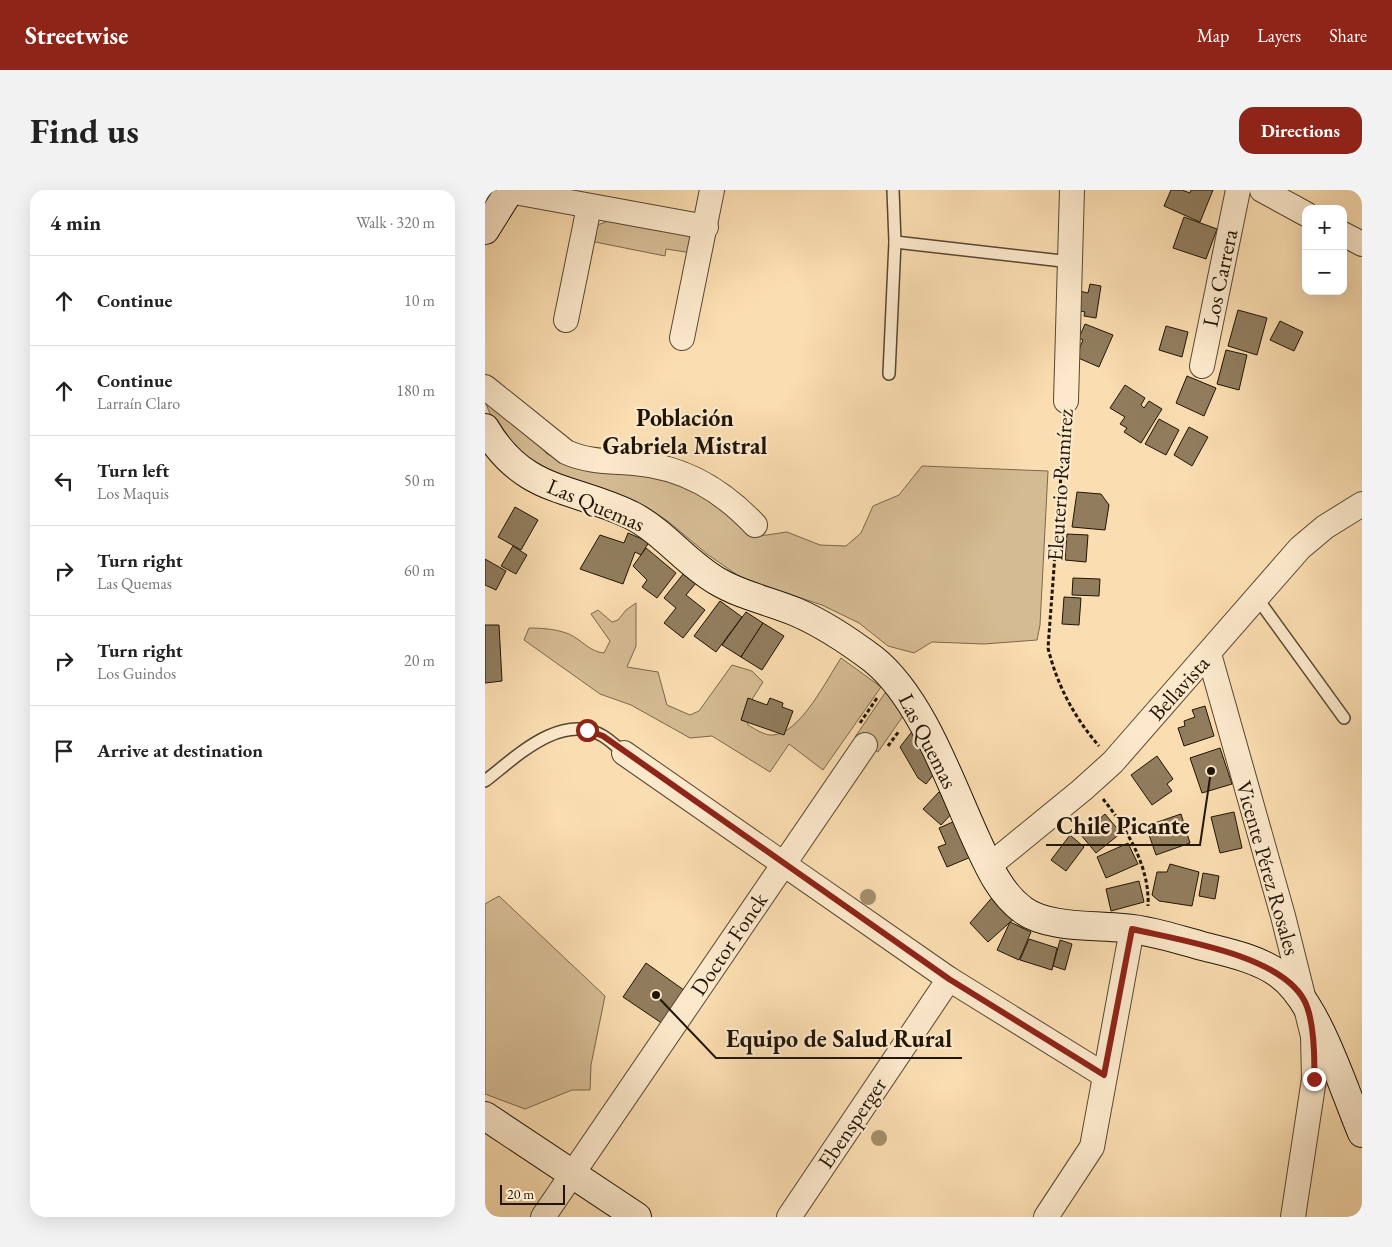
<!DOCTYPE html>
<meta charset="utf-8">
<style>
:root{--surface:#fff;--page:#f2f2f2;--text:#222;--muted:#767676;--line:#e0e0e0;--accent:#8f2418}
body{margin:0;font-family:"EB Garamond",serif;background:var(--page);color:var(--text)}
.controls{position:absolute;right:15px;top:15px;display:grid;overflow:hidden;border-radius:10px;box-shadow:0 5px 20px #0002}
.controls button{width:45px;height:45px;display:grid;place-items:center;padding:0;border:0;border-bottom:1px solid var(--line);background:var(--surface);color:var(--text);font:25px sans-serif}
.scale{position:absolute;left:15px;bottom:12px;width:65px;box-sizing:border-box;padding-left:5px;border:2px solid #1f1405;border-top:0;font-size:14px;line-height:18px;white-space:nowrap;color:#1f1405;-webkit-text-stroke:4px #fce9cc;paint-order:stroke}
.stop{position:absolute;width:15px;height:15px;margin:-11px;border:4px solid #8f2418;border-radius:50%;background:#fff}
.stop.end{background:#8f2418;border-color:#fff;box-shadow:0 1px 5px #0008}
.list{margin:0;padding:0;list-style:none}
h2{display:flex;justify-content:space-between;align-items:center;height:65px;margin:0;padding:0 20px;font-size:21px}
h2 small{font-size:16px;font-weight:400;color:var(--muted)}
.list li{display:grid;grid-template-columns:32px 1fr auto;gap:15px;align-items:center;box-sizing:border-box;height:90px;padding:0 20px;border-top:1px solid var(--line)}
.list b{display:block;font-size:19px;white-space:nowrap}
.list p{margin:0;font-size:16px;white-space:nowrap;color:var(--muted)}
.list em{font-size:16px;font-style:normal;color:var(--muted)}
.icon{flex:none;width:28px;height:28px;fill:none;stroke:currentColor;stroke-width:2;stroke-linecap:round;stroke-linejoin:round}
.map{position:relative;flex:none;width:877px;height:1027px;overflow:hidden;border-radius:15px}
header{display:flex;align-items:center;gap:30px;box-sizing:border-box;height:70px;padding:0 25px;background:var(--accent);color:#fff}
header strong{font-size:24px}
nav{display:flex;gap:28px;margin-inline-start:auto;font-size:18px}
.intro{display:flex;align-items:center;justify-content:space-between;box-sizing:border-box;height:120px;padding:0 30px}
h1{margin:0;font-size:35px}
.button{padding:12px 22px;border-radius:15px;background:var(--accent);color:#fff;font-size:18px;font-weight:700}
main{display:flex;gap:30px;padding:0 30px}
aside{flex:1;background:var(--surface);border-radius:15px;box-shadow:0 5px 20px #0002}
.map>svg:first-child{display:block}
</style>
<header>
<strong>Streetwise</strong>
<nav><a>Map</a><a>Layers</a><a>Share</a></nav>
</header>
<div class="intro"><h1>Find us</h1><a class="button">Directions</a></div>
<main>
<aside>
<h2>4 min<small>Walk · 320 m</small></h2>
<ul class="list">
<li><svg class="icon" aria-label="ahead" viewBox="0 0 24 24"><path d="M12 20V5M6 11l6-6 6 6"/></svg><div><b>Continue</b></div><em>10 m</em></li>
<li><svg class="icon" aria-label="ahead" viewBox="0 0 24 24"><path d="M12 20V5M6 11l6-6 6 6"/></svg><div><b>Continue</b><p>Larraín Claro</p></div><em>180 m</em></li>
<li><svg class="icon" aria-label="left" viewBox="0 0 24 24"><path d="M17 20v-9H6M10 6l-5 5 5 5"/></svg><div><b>Turn left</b><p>Los Maquis</p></div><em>50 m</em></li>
<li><svg class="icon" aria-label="right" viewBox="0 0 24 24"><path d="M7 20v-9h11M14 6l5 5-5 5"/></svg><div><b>Turn right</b><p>Las Quemas</p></div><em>60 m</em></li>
<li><svg class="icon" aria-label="right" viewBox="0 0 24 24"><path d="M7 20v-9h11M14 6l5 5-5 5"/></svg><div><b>Turn right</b><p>Los Guindos</p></div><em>20 m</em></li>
<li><svg class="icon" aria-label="arrive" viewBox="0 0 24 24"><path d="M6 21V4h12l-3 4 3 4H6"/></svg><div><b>Arrive at destination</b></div></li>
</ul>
</aside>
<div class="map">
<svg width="877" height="1027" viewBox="0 0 877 1027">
<rect width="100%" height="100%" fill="#faddb0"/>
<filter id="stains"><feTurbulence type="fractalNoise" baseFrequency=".004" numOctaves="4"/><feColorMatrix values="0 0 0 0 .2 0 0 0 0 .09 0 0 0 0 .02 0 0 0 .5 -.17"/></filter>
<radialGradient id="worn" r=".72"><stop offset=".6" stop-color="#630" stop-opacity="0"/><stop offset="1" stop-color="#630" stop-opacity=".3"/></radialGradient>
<g fill="#d5bb93" stroke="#7a684c">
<polygon points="123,31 206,46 207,63 181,59 180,66 105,51 110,36"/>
<polygon points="0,211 28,226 62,264 92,278 131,281 174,289 205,298 228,313 268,347 302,342 335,355 361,356 376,343 388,316 414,305 437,276 563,281 555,435 552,450 499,454 447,452 429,463 403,456 374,433 337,415 258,389 222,364 184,332 160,316 131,304 69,285 43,270 22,247 5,224"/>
<path d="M151,413V456L142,477L173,482L182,515L205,525L214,521L247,475L267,481L278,492L259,522L263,535C270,539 280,546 288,545C315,544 342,489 356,468L396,497L338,580L304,554L285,582L227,546L205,548L146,515L115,504L39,450L44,438C57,438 71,439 84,444C97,450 105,462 119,463L125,451L106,424L113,420L127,432L133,430L141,420Z"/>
<polygon points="400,503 404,504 418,526 393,562 370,547"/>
<polygon points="14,706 120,806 106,875 105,900 87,900 40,919 0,904 0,714"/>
</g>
<g fill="#917d5e" stroke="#1f1405">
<polygon points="686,0 697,0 705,3 706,0 728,0 715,32 679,16"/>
<polygon points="699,27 732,39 721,69 688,58"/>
<polygon points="605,94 616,96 611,128 599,126 600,122 586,119 590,100 603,103"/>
<polygon points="753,120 782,128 772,165 743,156"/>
<polygon points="795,131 818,142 809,161 785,150"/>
<polygon points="600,134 628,145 614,177 591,167 598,150 594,148"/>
<polygon points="681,136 703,142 697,167 674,160"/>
<polygon points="741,160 762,165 754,200 732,194"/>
<polygon points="702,186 731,198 719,226 691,213"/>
<polygon points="640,195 660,208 656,215 659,218 664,211 677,219 656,253 639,242 642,238 635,234 640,227 625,218"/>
<polygon points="674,229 694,240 681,265 660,254"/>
<polygon points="704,237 723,247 707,276 689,265"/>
<polygon points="592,302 616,304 624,315 620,340 587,337"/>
<polygon points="30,317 53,330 36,360 13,347"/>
<polygon points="143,343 164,352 156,365 150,362 138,394 95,379 115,345 139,353"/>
<polygon points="582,344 603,345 601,372 580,370"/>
<polygon points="28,356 42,365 31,384 16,376"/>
<polygon points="161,358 191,383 172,408 157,397 162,390 148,376"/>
<polygon points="0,369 21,381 11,400 0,395"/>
<polygon points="199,383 211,393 201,405 220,420 198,448 179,433 191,418 179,408"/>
<polygon points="588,388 615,389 614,406 587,405"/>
<polygon points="579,407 596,408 594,435 577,434"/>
<polygon points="235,411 257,427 231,462 209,446"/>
<polygon points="261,422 278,433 256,467 237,455"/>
<polygon points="278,433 299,446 277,480 256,467"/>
<polygon points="0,435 14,435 17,491 0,493"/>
<polygon points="263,508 282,515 285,508 298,513 297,517 308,521 299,545 256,530"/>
<polygon points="720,516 729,546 699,556 693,538 700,536 699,531 710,527 707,520"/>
<polygon points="429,539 453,579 441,594 433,588 415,557"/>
<polygon points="735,558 747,594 717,603 705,568"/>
<polygon points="672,566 688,589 682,594 687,601 667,615 646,585"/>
<polygon points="454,602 471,619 456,635 438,619"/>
<polygon points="749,622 757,658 735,663 726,627"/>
<polygon points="620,624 636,643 611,663 596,645"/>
<polygon points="696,624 705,653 671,665 661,636"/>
<polygon points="477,628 493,664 462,677 453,657 461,654 454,638"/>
<polygon points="585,645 599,657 581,681 566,670"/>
<polygon points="643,653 653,674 621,688 612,667"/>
<polygon points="685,674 714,682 707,716 674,711 667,705 672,682 682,682"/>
<polygon points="718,683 734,686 730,709 714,706"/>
<polygon points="654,691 659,712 626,721 621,699"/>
<polygon points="511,703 532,726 503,752 485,733"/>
<polygon points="525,732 546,742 534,770 512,760"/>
<polygon points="544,749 572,758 567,780 535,770"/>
<polygon points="575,750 587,754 580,780 568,776"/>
<polygon points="161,773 203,803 181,836 138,807"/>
</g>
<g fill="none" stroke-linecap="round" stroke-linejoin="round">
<g stroke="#564630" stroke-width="14">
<g id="service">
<polyline points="410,52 586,72"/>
<polyline points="404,184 410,52 408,0"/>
<polyline points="772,408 859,528"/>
<path d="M0,591C30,568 76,521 118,546C126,551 132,557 139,563"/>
</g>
</g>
<g stroke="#564630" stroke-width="26">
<g id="minor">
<polyline points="777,0 821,24"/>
<polyline points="24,1 221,37"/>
<polyline points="858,44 877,54"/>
<polyline points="81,130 104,17"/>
<polyline points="197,148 227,0"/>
<polyline points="717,176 753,0"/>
<path d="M0,197L81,262C103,272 125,271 149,273C199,277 237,300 270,335"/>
<polyline points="581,211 587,0"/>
<polyline points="724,464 798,726 828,846 829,889 808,1027"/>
<polyline points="139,563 464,789 619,885"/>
<polyline points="504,676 597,600 628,572 815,358 840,337 877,314"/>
<polyline points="58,1027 380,555"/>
<polyline points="304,1027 464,789"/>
<polyline points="561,1027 607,957 647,739"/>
</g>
</g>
<g stroke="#1f1405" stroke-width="30">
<g id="secondary">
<polyline points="0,40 25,0"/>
<path d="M0,238C39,304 86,296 146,325C179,342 201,373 232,391C257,406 285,411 311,422C339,434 364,451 388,469C437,508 466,595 492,651C504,677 515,703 538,720C562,738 609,735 638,738C666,740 694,750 721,757C745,763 773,769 794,784C832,811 858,898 877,943"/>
<polyline points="0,926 152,1027"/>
</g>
</g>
<g stroke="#1f1405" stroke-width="3" stroke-dasharray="4 2.5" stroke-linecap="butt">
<path d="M580,231L563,458C572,495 589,527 614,556"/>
<polyline points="375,533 392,508"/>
<polyline points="403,556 414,541"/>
<path d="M618,609C642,639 665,677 663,716"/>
</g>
<use href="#service" stroke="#fce9cc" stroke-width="11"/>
<use href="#minor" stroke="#fce9cc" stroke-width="24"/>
<use href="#secondary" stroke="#fce9cc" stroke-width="28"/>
</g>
<g fill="#a58e6d">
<circle cx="383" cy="707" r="8"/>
<circle cx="394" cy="948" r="8"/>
</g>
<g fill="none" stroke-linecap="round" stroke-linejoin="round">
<path stroke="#8f2418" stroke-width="6" d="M102,540L118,546L464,789L619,885L647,739C694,750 795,765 819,810C829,828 830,868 829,889"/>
</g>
<g text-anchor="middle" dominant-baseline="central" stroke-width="4.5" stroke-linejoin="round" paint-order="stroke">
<g font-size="22" fill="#1f1405" stroke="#fce9cc">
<text transform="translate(735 88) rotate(-78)">Los Carrera</text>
<text transform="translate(575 295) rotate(-86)">Eleuterio Ramírez</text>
<text transform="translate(111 315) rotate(23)">Las Quemas</text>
<text transform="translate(694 498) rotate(-48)">Bellavista</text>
<text transform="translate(443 551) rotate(63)">Las Quemas</text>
<text transform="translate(783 678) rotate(74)">Vicente Pérez Rosales</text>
<text transform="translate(244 754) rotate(-56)">Doctor Fonck</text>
<text transform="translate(367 933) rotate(-56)">Ebensperger</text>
</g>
<g font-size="24" font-weight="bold" fill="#1f1405" stroke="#fce9cc">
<text x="200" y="227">Población<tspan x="200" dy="28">Gabriela Mistral</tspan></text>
</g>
</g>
<path fill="none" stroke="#1f1405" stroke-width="2" d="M726 581L715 655H561M171 805L231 868H477"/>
<g fill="#1f1405" stroke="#fce9cc" stroke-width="2">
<circle cx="726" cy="581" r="5"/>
<circle cx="171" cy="805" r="5"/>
</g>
<g font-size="24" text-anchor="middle" font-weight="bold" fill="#1f1405" stroke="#fce9cc" stroke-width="4.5" stroke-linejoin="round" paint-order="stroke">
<text x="638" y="644">Chile Picante</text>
<text x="354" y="857">Equipo de Salud Rural</text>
</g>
<rect width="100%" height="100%" filter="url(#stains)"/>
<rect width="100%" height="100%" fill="url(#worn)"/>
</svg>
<div class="controls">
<button>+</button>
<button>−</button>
</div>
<div class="scale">20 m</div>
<div class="stop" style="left:102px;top:540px"></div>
<div class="stop end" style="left:829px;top:889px"></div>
</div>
</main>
